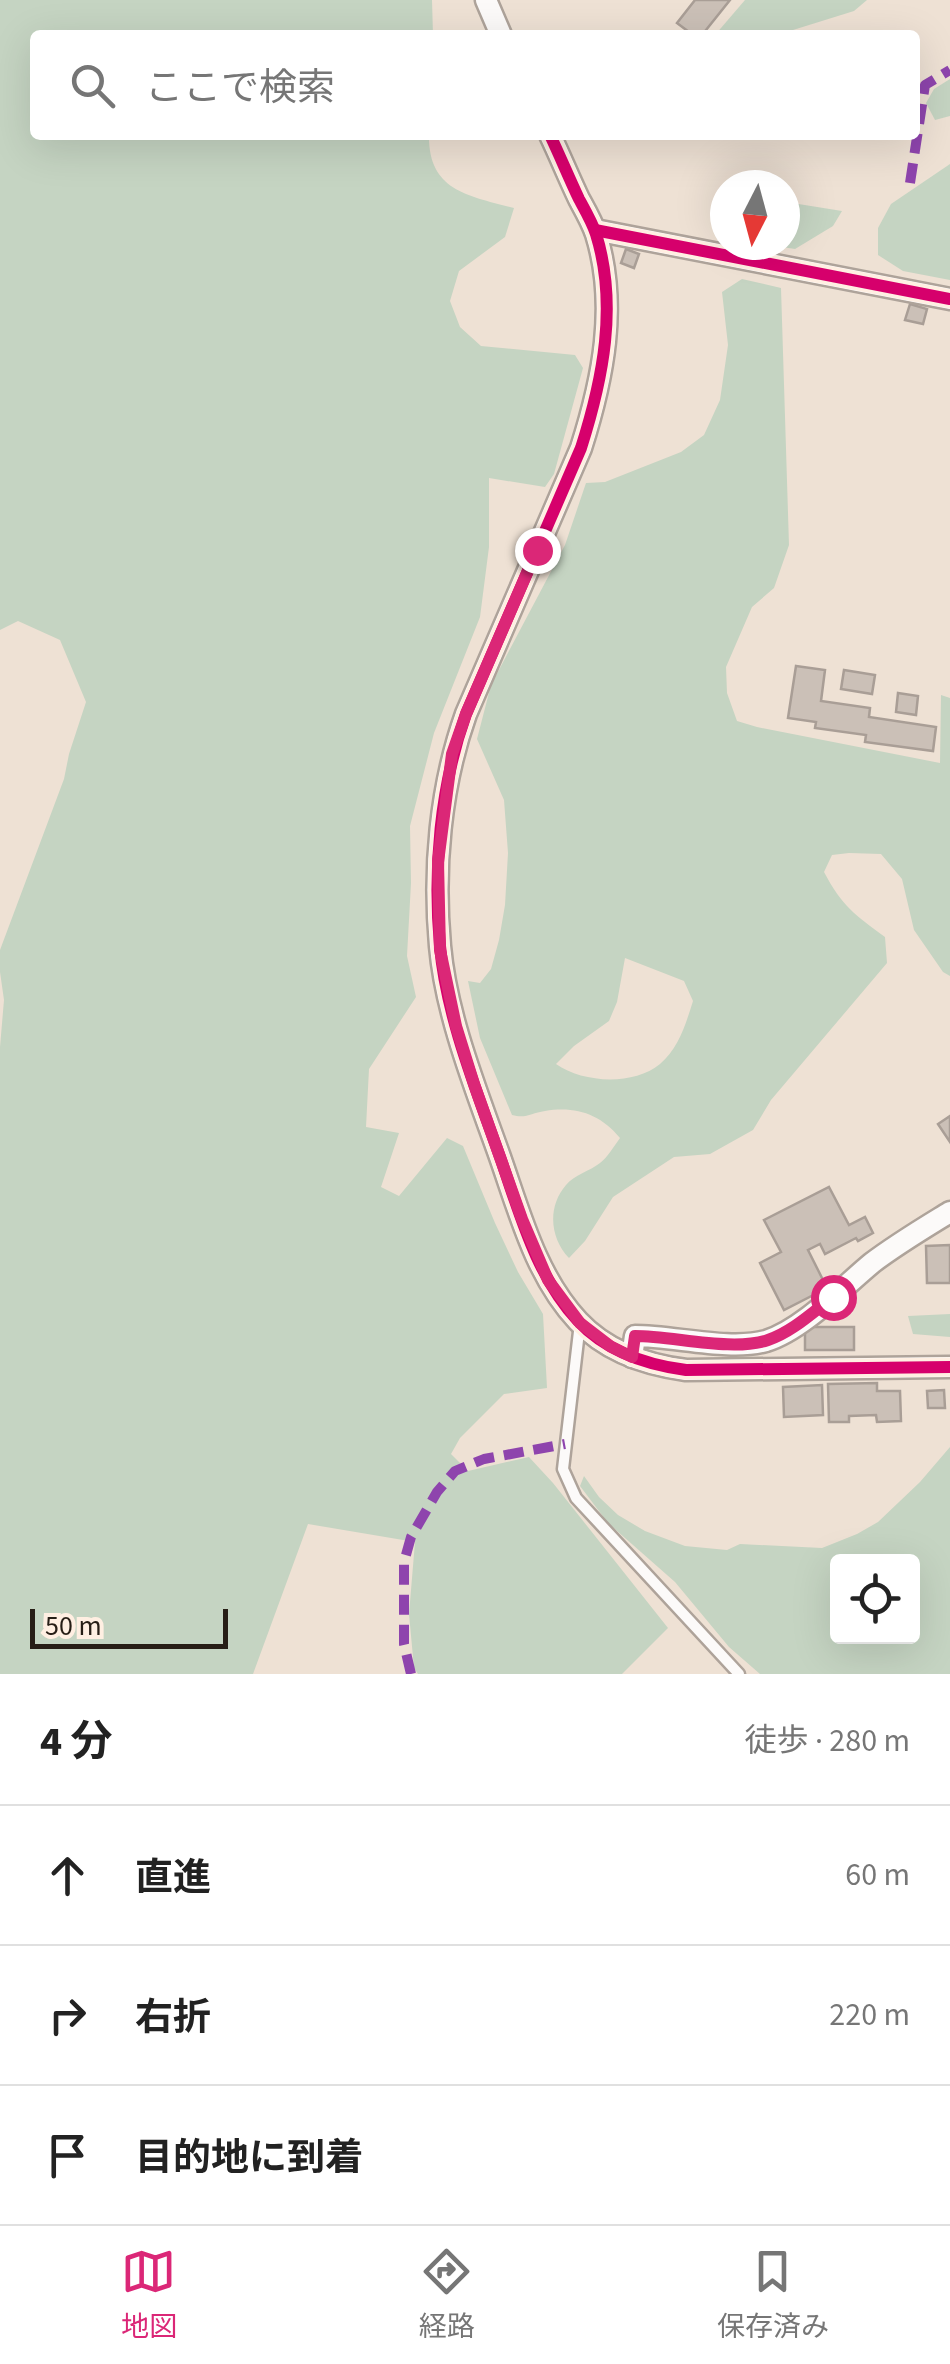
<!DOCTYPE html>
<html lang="ja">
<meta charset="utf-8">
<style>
:root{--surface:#fff;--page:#f2f2f2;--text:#222;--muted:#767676;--line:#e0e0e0;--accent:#db2777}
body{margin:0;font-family:"Source Sans 3","Noto Sans JP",sans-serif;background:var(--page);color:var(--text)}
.controls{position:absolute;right:30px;bottom:30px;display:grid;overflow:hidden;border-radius:10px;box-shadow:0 10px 40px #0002}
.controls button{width:90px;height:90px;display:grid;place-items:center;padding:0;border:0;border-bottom:2px solid var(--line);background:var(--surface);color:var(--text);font:50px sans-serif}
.compass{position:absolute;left:710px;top:170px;width:90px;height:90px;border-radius:50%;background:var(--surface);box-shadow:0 10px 40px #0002;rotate:186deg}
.scale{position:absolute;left:30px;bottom:25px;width:198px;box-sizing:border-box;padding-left:10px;border:5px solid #271e16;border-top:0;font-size:28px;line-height:35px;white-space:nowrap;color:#271e16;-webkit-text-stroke:8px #ffefe2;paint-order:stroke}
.stop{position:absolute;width:30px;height:30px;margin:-22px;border:8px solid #db2777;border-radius:50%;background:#fff}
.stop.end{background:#db2777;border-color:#fff;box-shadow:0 2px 10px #0008}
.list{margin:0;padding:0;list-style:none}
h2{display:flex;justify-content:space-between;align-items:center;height:130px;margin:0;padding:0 40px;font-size:42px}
h2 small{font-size:32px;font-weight:400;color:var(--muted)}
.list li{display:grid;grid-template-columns:65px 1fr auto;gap:30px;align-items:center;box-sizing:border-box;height:140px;padding:0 40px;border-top:2px solid var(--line)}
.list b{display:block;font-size:38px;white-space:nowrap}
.list em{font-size:32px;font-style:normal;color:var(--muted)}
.icon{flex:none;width:55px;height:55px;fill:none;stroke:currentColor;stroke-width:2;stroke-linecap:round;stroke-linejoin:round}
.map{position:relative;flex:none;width:950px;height:1674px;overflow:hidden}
.search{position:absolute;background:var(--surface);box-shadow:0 10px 40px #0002;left:30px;right:30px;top:30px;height:110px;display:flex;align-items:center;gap:25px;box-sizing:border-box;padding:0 35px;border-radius:10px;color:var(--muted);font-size:38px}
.sheet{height:550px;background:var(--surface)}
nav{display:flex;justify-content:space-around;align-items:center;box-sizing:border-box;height:140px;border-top:2px solid var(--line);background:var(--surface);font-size:28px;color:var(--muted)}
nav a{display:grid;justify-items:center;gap:5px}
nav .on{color:var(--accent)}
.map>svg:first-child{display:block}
</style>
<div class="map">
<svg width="950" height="1674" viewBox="0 0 950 1674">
<rect width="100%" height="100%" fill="#eee1d4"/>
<g fill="#c5d4c2" fill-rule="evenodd">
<path d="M0,0H432L433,35H35V135H429C428,191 469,196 514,208L505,237L459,271L450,301L460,327L481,346L575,355L583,368L554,474L545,487L489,478V547L480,617L434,733L410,826L411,883L407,956L416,997L369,1069L366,1127L399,1133L381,1187L399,1196L447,1138L463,1146L495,1223L518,1272L543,1314L547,1388L504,1394L460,1438L451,1454L468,1471L529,1457L553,1483L668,1628L622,1674H418L414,1668L409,1614L415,1542L308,1524L253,1674H0V1047L4,1000L0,972V950L64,779L69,754L86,702L60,640L18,621L0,630Z"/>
<polygon points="745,0 867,0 854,11 777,35 715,35"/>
<polygon points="950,79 950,116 935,120 926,103 934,89"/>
<polygon points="950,164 950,280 903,271 878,255 878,228 891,204"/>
<polygon points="785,201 786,202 842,211 833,226 795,249 769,245 785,245"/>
<path d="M742,279L781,288L789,545L774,588L752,607L726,667L727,693L737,721L757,727L940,763L941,695L950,698V976L943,972L914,930L902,879L881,854L849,853L832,855L824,872C842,906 855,915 885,937L887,963L771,1100L753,1130L710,1154L674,1157L613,1197L585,1241L569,1258C550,1238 547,1207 566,1185C574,1175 590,1171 600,1163C608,1157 614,1146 620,1138C600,1114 576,1106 545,1111C531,1113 526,1119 512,1115L480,1038L468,981L480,983L491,969L499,940L505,905L508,853L504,800L477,739L491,685L565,545L586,483L605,482L681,452L704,435L720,400L728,345L722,292ZM625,958L684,981L693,1001C686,1023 679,1048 660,1064C633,1086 583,1083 556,1064L574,1046L609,1021L617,1002Z"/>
<polygon points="950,1314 950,1337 913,1334 908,1316"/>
<path d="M950,1447V1674H760L729,1647L675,1582L608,1523L580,1486L584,1476L599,1497L618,1515L645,1531L685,1546L727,1550L740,1544L822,1548L857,1534L878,1522L920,1482ZM838,1562H912V1636H838Z"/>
</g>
<g fill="#cbc0b7" stroke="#a99e96" stroke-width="2.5">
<polygon points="695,0 730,0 702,35 693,35 677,23"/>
<polygon points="626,249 639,254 634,268 621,263"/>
<polygon points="910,304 927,309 923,324 905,320"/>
<polygon points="796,666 825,670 821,701 870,708 869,717 936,727 933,751 865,742 866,735 815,728 816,722 788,718"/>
<polygon points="844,670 875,675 872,694 841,689"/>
<polygon points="898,693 918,696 916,715 896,712"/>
<polygon points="950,1116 950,1142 938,1124"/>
<polygon points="829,1187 849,1225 865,1217 873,1233 858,1241 856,1238 825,1254 820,1244 808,1250 827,1288 784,1310 760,1263 781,1252 764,1220"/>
<polygon points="950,1245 950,1283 927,1283 926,1246"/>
<rect x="805" y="1327" width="49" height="23"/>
<polygon points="877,1383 877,1391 900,1391 901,1421 877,1422 876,1415 849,1416 849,1422 829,1422 828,1384"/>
<polygon points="822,1385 823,1415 784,1417 783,1387"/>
<polygon points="944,1390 945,1408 928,1408 927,1391"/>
</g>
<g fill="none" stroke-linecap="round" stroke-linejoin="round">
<g stroke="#aea39a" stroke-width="15">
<polyline id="lane" points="580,1323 563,1469 576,1498 739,1674"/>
</g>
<g stroke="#aea39a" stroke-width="25">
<g id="street">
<polyline points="486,0 501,35"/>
<path d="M550,135C560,156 569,178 579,199C585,210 592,222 596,234C618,305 603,379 581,448L466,714C440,787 433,869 440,946C446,1016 477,1092 500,1157C520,1214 536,1276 578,1321C606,1351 647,1365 686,1370L950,1367"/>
<polyline points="595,230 950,299"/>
<path d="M632,1357L635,1336C674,1336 730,1351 766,1341C802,1330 843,1287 872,1263C897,1244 924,1228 950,1212"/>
</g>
</g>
<use href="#lane" stroke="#fcfaf9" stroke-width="10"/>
<use href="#street" stroke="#fcfaf9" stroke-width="20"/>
<g stroke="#8e44ad" stroke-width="10" stroke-dasharray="20 10" stroke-linecap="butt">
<polyline points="910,183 925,85 950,70"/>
<polyline points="411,1674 404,1644 404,1562 411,1537 437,1492 455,1471 484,1459 565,1444"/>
</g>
<g stroke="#ffefe2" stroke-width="19">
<g id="cycleway">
<path d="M550,135C560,156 569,178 579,199C585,210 592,222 596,234C618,305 603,379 581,448L466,714C440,787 433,869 440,946C446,1016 477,1092 500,1157C520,1214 536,1276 578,1321C606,1351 647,1365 686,1370L950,1367"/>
<polyline points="595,230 950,299"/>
</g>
</g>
<use href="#cycleway" stroke="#d6006c" stroke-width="12"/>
</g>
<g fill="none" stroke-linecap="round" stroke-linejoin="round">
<path stroke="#db2777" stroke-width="12" d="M537,550L466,714L452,754L438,862L440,950L456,1026L474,1084L522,1219L548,1280L580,1323L610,1346L632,1357L635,1336C674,1336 732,1352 768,1340C792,1332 813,1312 833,1297"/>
</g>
</svg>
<div class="controls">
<button><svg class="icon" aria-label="locate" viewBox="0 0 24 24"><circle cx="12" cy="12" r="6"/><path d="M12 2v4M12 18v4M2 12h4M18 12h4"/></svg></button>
</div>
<svg class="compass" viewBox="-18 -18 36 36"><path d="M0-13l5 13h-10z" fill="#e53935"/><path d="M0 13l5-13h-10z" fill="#767676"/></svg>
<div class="scale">50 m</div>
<div class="stop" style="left:833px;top:1297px"></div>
<div class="stop end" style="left:537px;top:550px"></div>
<div class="search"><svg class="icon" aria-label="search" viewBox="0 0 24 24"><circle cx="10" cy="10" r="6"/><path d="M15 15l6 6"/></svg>ここで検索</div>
</div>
<section class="sheet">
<h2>4 分<small>徒歩 · 280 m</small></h2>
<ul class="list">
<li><svg class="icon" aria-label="ahead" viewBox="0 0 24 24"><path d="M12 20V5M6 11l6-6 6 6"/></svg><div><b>直進</b></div><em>60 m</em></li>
<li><svg class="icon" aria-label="right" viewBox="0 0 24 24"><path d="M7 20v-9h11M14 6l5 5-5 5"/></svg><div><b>右折</b></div><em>220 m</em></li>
<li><svg class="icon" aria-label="arrive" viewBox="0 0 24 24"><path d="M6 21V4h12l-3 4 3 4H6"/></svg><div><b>目的地に到着</b></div></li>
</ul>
</section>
<nav>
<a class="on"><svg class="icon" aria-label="map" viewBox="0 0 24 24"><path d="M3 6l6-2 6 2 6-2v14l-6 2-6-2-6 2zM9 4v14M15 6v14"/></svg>地図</a>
<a><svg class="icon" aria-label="directions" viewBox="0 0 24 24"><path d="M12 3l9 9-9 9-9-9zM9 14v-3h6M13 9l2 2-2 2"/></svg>経路</a>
<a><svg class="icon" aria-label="saved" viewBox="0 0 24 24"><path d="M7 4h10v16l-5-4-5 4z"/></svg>保存済み</a>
</nav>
